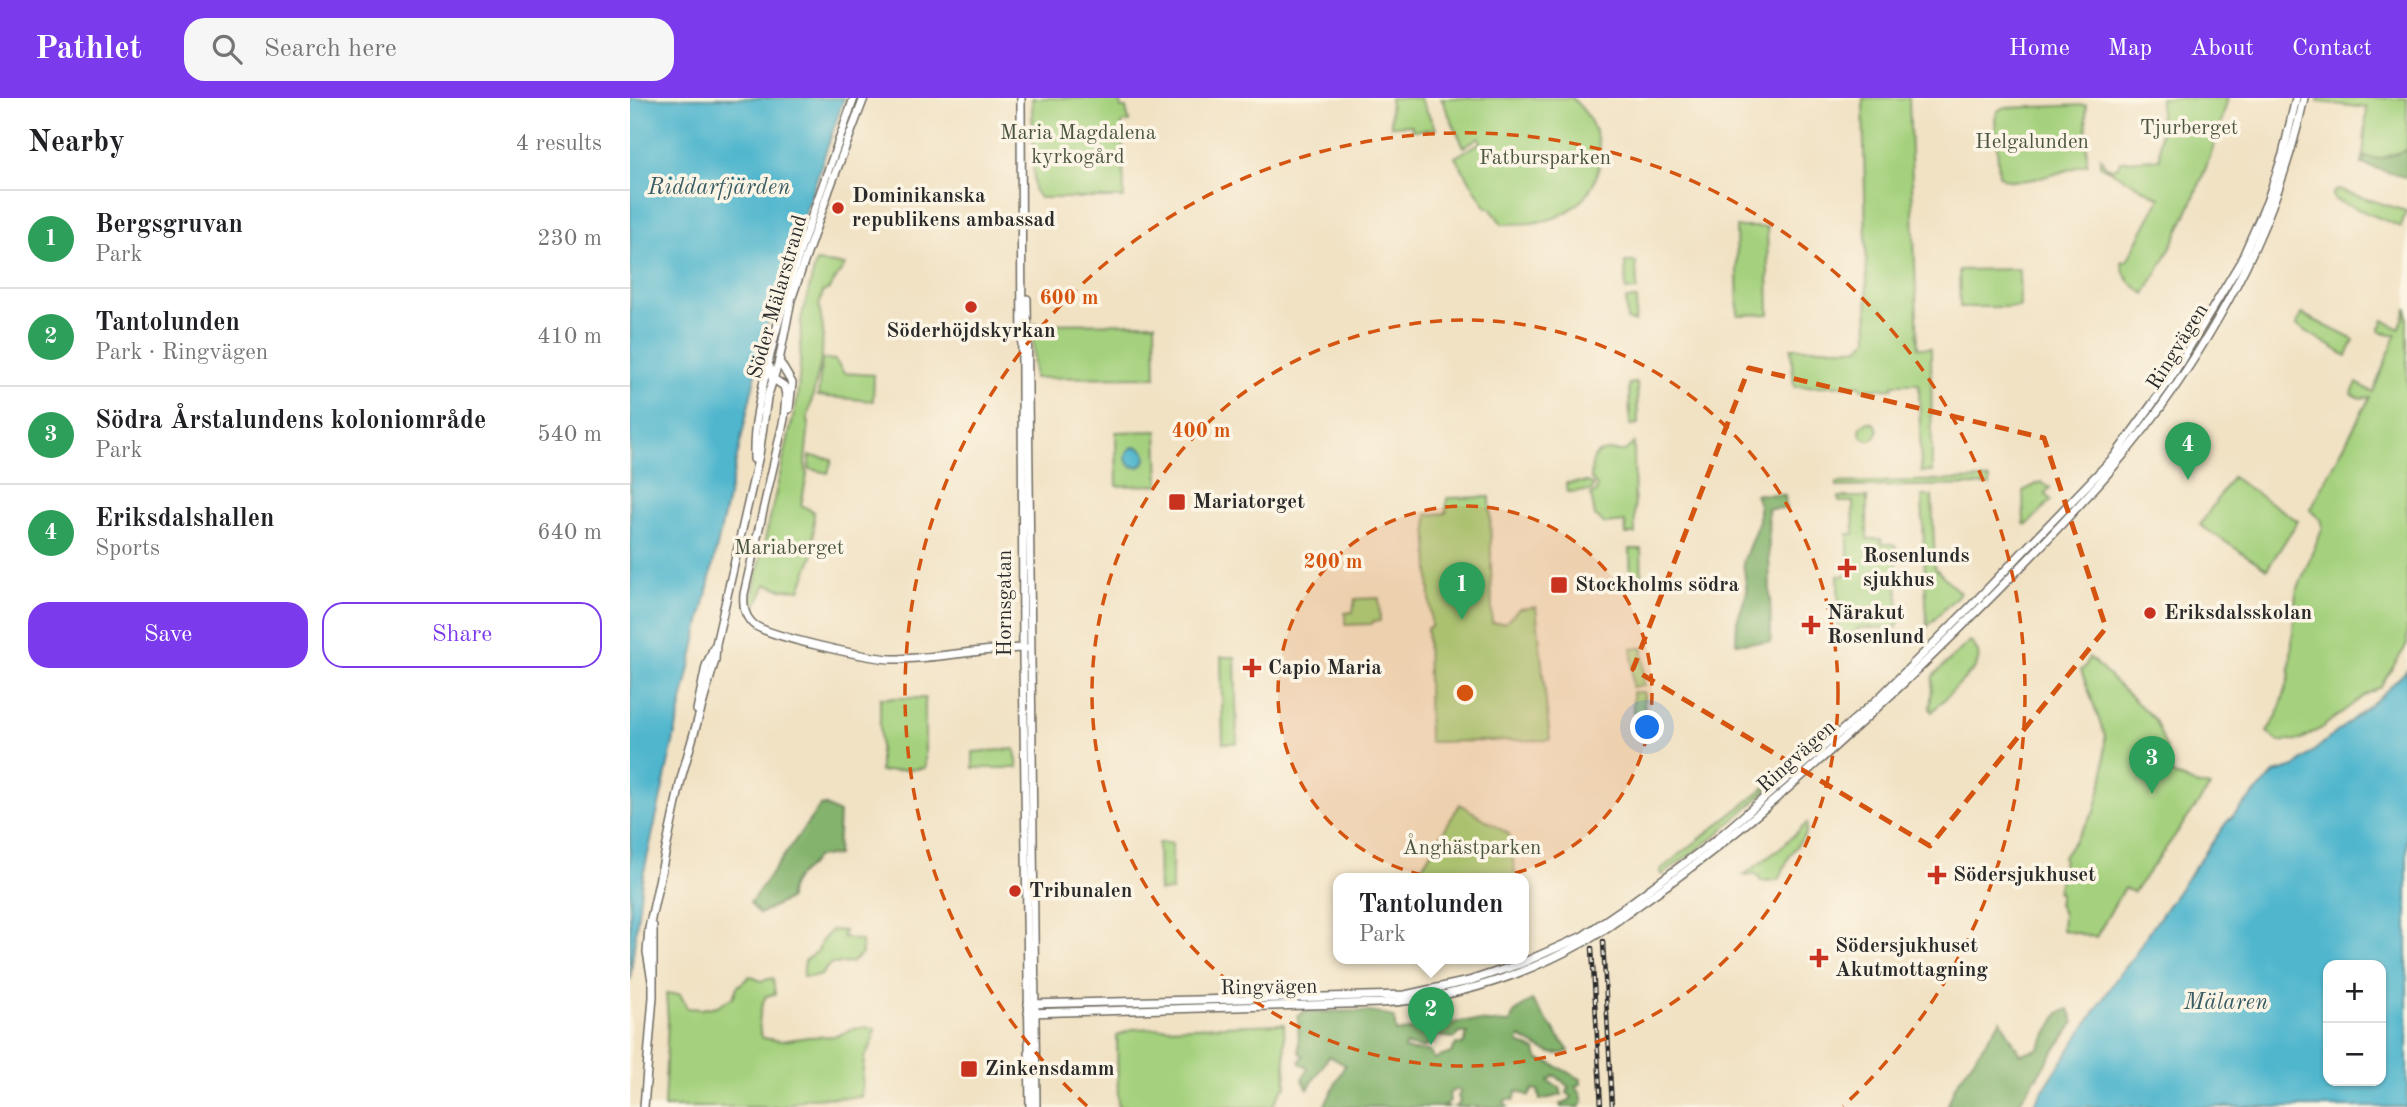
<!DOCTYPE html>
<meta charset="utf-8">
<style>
:root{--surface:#fff;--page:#f6f6f6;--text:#202124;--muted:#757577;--line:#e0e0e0;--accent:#7c3aed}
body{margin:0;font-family:"Old Standard TT",serif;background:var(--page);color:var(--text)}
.controls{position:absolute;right:21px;bottom:21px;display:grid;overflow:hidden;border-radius:14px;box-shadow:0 2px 5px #0004}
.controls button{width:63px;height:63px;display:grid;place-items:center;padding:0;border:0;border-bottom:2px solid var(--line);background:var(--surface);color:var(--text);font:35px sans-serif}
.you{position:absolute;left:1018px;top:630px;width:24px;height:24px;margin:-18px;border:5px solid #fff;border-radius:50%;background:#1a73e8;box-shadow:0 0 0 10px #1a73e833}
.badge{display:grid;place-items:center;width:46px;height:46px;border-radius:50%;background:var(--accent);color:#fff;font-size:23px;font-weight:700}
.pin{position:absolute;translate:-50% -58px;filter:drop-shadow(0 2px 4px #0008)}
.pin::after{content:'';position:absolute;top:37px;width:24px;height:21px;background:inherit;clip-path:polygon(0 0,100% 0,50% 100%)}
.popup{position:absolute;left:703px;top:775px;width:196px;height:91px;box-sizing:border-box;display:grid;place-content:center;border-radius:14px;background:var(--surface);filter:drop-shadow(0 2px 5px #0005);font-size:23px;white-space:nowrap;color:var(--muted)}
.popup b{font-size:26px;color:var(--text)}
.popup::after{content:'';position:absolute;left:50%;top:100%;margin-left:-14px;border:14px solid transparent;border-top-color:var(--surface)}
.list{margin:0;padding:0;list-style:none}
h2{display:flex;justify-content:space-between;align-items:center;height:91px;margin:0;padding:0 28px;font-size:30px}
h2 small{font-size:23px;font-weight:400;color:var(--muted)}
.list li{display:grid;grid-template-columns:46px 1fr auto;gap:21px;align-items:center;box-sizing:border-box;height:98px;padding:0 28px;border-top:2px solid var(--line)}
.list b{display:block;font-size:26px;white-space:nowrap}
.list p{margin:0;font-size:23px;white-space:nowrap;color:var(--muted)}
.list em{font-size:23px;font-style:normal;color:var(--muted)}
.actions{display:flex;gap:14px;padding:21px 28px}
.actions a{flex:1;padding:16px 0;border:2px solid var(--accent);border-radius:21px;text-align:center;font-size:24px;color:var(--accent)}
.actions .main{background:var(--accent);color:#fff}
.icon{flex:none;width:38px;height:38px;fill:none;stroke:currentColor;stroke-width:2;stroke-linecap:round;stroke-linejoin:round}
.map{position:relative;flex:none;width:1777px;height:1009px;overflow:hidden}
header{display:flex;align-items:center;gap:42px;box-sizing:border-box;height:98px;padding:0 35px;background:var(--accent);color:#fff}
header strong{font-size:33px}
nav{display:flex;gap:38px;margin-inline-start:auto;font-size:24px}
.search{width:490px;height:63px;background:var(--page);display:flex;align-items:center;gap:18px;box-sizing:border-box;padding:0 24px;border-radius:21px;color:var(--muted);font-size:26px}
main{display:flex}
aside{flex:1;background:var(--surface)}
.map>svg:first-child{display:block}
</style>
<header>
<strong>Pathlet</strong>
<div class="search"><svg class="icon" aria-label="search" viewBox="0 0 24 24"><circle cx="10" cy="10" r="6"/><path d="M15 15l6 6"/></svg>Search here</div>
<nav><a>Home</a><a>Map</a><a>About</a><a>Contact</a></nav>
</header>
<main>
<aside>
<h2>Nearby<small>4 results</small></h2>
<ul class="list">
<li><span class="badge" style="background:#2e9e5b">1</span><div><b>Bergsgruvan</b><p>Park</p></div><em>230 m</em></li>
<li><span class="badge" style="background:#2e9e5b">2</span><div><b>Tantolunden</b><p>Park · Ringvägen</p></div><em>410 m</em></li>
<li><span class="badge" style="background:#2e9e5b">3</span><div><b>Södra Årstalundens koloniområde</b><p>Park</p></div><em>540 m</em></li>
<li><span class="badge" style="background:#2e9e5b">4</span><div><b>Eriksdalshallen</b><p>Sports</p></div><em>640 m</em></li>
</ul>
<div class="actions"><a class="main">Save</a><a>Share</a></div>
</aside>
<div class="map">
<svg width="1777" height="1009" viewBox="0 0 1777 1009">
<rect width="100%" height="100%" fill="#fcf5e5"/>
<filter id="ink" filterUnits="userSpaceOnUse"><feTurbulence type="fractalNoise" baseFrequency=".0143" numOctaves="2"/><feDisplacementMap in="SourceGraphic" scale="14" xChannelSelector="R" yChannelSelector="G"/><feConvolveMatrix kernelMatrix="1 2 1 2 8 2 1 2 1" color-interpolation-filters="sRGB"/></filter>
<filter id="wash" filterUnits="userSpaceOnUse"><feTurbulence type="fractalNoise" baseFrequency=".00686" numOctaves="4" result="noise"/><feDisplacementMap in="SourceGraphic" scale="28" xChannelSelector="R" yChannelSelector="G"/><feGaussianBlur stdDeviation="1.57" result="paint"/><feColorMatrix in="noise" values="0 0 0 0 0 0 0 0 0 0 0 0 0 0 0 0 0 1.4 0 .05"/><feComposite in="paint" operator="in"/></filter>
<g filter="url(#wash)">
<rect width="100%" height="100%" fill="#f1e2c4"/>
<g fill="#a5d17e" stroke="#687e54" stroke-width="2">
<polygon points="402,0 490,0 491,10 496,10 499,24 492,25 494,100 410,100 404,93"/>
<polygon points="760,0 790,0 806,31 782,32 782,27 761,28"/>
<path d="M811,0H942C981,35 980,92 931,117C913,126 891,126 872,126L860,110L856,109L825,59L851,44L849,39L834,49Z"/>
<polygon points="1233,0 1279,0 1288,250 1301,250 1302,374 1291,374 1289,286 1263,286 1263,290 1231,291 1230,287 1164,289 1161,250 1230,250 1238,240"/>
<path d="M1530,0H1598C1580,70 1552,133 1515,196C1502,187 1492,179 1492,163H1497L1530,100L1470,67V60L1476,68L1482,71L1488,69L1490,63L1530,61Z"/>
<polygon points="1689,0 1777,0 1777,52 1750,61 1733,59 1737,10 1688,4"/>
<path d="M1456,7L1457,66C1437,71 1385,93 1369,77L1365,20L1368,13L1373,10Z"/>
<polygon points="1708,92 1776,113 1771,129 1705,102 1702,98 1704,94"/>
<polygon points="1106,129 1137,129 1139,216 1108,217"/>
<polygon points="186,164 215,167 199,191 193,194 189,208 193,231 192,258 177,323 179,324 175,363 177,377 171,407 184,414 183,457 170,492 151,491 136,486 126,508 121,503 167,302 170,270 171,221"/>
<polygon points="995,164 1006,164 1007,192 996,192"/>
<polygon points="1389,171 1390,209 1330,209 1329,172"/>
<polygon points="996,201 1007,201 1005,224 997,222"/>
<polygon points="1777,210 1777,547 1750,589 1735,597 1690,631 1670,642 1649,644 1637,634 1648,616 1659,581 1666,495 1692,431 1692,423 1680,412 1740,299 1730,300 1721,296 1727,285 1743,294 1766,237 1760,237 1749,232 1754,222 1769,231"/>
<polygon points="1672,216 1724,242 1717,258 1666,227"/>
<polygon points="525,225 526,279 404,280 403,226"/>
<polygon points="192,261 205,262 214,275 244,277 243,303 188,298"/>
<polygon points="1007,285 1008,326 1000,327 999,286"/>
<circle cx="1239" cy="333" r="9"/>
<polygon points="527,333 529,387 487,388 486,334"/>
<path d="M1004,345L1005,436H996L995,424L975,426L965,418L961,397L966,394L967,388L961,381C961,349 970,353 995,353Z"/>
<polygon points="180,358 202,361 198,375 179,371"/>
<polygon points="1602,379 1668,423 1637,471 1570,427"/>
<polygon points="1360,381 1360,387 1207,389 1207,385"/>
<polygon points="958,384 963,387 962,393 937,394 936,385"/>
<polygon points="1411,384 1420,390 1415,396 1421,402 1397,427 1394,426 1393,393"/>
<polygon points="1292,398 1302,398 1305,470 1330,495 1297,529"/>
<polygon points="860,399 862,525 875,525 889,511 906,509 920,642 799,644 797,530 801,529 797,417 816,415 817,400"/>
<polygon points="1209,399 1237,399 1237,441 1251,441 1252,446 1262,446 1266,449 1269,524 1266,530 1228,530 1227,536 1212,536 1209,532 1208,478 1218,477 1218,436 1224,436 1223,404 1209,404"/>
<polygon points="1000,451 1011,451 1012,486 1001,487"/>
<polygon points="749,500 750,523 743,524 741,526 715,527 715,515 723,514 725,501"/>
<path d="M1340,543C1348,552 1352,558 1345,570L1302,614L1300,611L1303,578Z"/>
<polygon points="1002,550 1013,550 1014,588 1002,589"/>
<polygon points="591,559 605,559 607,645 593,645"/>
<polygon points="1459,559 1525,622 1535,647 1542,676 1564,686 1580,689 1504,794 1494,790 1466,839 1432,832 1433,816 1428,806 1430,795 1427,794 1434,761 1433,759 1465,713 1474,676 1475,638 1451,572 1455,569"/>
<rect x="1003" y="594" width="11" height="21"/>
<polygon points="250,600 295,600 295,670 250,674"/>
<polygon points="385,651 388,670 343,670 343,654"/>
<polygon points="1140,688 1141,689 1084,739 1032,777 1030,775 1030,772 1136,689"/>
<polygon points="830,706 879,736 886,781 786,779"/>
<polygon points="1177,725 1176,735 1160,757 1148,782 1131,783 1126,776 1114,777 1148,752"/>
<polygon points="528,745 542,745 542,793 529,793"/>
<polygon points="201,832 214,833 213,839 231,843 232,856 221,865 200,866 190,878 173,879 175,862 188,853 191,844"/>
<path d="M120,878L131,883L143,880L145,896L136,898C130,908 126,930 133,940L151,943L178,939L207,938L225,930H245L242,945L234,960L231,999L178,1000L151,1009H34L38,922L36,896H50L57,910L72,911L87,908L103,899L107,889Z"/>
<polygon points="654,926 656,989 653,990 642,1009 488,1009 487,938 502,931"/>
</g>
<g fill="#84b36d" stroke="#586f4c" stroke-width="2" fill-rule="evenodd">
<polygon points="1777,52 1777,80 1732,66 1733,59 1750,61"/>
<polygon points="1125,396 1155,397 1156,410 1138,411 1141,537 1140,544 1106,545 1107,523 1117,494 1113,464 1129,422 1129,407"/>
<path d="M194,707L209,715L207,757L186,759C177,777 159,775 159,801L129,816L120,805L190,708Z"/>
<path d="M902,902L939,953C922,962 905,947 890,939L888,945L905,952L909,962L920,965L951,981V986L945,988L951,996L953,1004L950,1009H931L930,1006L940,1002L942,999L937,995L939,989L925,977L918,983L930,990L932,997L910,1002L908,992L903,991L899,998L887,993L884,1002L877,1001L874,1004L878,1009H822H827L830,1003L828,999L831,992H824L819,996L820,1003L814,1007L820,1009H694L715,967L699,958L678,991L672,981L678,971L669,964L673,958L669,954L668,918L674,914C701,915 740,909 764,920L766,934L836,923L880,925L884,915ZM830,935H838L833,947L826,946L821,955L804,961L800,953H783L774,951L775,947L793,950L804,944L806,938L825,940Z"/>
<polygon points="1439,911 1444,924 1386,1009 1317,1009 1325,988 1371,922 1390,956 1408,951 1429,915"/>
</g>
<g fill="#4fb6cd" stroke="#3d707c" stroke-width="2" fill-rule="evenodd">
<polygon points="0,0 214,0 136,230 12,783 0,883"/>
<circle cx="506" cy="359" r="10"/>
<path d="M1777,572V1009H1402L1490,875L1501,863L1513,843L1596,725L1645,675L1664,669L1751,598ZM1698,867H1751V983H1698Z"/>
</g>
</g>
<g filter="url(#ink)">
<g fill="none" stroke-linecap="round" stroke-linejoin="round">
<g stroke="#706b61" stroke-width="10">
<g id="secondary">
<polyline points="391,0 393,561 400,1009"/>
<polyline points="397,201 406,1009"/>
<polyline points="149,263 162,285 159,311"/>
<path d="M138,265L142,280L154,288L156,297L154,321L114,496C113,508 114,517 123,526C137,538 241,561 263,561C308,561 352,550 397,550"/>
<path d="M124,361C123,326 131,295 139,261C160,171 194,86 224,0"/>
<polyline points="67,612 76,568 84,549"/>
<polyline points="22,883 17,854 19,830 52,677 85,562 86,546 129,357 137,300 149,263 161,202 199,92 234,0"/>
<polyline points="398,906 775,897 839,883 890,866 953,838 994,810 1087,741 1248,601 1342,507 1484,359 1539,283 1611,163 1637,104 1653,56 1666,0"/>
<path d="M398,915L750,905C822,901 893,878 956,843C979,830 1000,813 1023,797C1104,740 1178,674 1251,606C1306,555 1358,503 1410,449C1460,396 1504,349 1545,289C1607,198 1651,107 1674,0"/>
<polyline points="14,1009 23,899 23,828"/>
</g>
</g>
<use href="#secondary" stroke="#fff" stroke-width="7"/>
<g stroke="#2b2b2b" stroke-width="4.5">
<g id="rail">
<polyline points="973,843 982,1009"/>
<polyline points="962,850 971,1009"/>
</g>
</g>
<use href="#rail" stroke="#fcf5e5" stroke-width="2" stroke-dasharray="5" stroke-linecap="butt"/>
</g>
</g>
<path fill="none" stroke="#d5540f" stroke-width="5" stroke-dasharray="14 9" stroke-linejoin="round" d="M1119,270L1414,340L1476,530L1300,748L1003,571Z"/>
<circle cx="835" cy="595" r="187" fill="#d5540f" fill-opacity=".12"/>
<g fill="none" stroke="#d5540f" stroke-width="3.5" stroke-dasharray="12 9">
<circle cx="835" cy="595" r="187"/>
<circle cx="835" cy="595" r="373"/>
<path d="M457 1008A560 560 0 1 1 1213 1008"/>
</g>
<g fill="#c8321e" stroke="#fcf5e5" stroke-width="2.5">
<circle cx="208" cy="110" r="7"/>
<circle cx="341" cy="209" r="7"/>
<rect x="538" y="395" width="18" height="18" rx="3.5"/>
<path d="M1213.5 459.5h7v7h7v7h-7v7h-7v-7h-7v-7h7z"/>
<rect x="920" y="478" width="18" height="18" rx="3.5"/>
<circle cx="1520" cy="515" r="7"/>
<path d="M1177.5 516.5h7v7h7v7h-7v7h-7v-7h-7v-7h7z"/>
<path d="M618.5 559.5h7v7h7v7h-7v7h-7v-7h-7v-7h7z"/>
<path d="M1303.5 766.5h7v7h7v7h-7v7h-7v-7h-7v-7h7z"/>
<circle cx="385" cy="793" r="7"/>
<path d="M1185.5 849.5h7v7h7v7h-7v7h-7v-7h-7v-7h7z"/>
<rect x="330" y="962" width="18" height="18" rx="3.5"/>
</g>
<g text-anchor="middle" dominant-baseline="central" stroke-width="7" stroke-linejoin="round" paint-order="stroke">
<g font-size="21" fill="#4a5440" stroke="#fcf5e5">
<text x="1559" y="30">Tjurberget</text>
<text x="448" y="35">Maria Magdalena<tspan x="448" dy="24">kyrkogård</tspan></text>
<text x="1402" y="44">Helgalunden</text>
<text x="915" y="60">Fatbursparken</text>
<text x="159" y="450">Mariaberget</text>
<text x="842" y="750">Ånghästparken</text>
</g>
<g font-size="21" font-weight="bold" fill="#2b2b2b" stroke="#fcf5e5" text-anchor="start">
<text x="222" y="98">Dominikanska<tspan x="222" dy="24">republikens ambassad</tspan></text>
<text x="341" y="233" text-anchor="middle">Söderhöjdskyrkan</text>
<text x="563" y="404">Mariatorget</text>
<text x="1233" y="458">Rosenlunds<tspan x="1233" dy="24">sjukhus</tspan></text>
<text x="945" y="487">Stockholms södra</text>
<text x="1197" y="515">Närakut<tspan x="1197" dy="24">Rosenlund</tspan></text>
<text x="1534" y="515">Eriksdalsskolan</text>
<text x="638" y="570">Capio Maria</text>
<text x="1323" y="777">Södersjukhuset</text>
<text x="399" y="793">Tribunalen</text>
<text x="1205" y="848">Södersjukhuset<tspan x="1205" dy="24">Akutmottagning</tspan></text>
<text x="355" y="971">Zinkensdamm</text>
</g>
<g font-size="21" fill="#2b2b2b" stroke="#fcf5e5">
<text transform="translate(148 199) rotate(-74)">Söder Mälarstrand</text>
<text transform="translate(1548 249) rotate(-58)">Ringvägen</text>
<text transform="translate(375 505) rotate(-90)">Hornsgatan</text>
<text transform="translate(1167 659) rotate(-42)">Ringvägen</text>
<text transform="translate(639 890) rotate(-1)">Ringvägen</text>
</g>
<g font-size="23" font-style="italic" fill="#385c64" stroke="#fcf5e5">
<text x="89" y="89">Riddarfjärden</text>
<text x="1596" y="904">Mälaren</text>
</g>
</g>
<circle cx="835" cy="595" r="10" fill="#d5540f" stroke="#fcf5e5" stroke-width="3.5"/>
<g font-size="21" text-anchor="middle" font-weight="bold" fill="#d5540f" stroke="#fcf5e5" stroke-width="7" stroke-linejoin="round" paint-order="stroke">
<text x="439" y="206">600 m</text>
<text x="571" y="339">400 m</text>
<text x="703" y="470">200 m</text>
</g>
</svg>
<div class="controls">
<button>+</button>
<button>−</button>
</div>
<div class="you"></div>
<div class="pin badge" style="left:832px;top:522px;background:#2e9e5b">1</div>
<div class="pin badge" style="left:801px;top:947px;background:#2e9e5b">2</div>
<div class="popup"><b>Tantolunden</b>Park</div>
<div class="pin badge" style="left:1522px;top:696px;background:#2e9e5b">3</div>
<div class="pin badge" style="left:1558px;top:382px;background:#2e9e5b">4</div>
</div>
</main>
